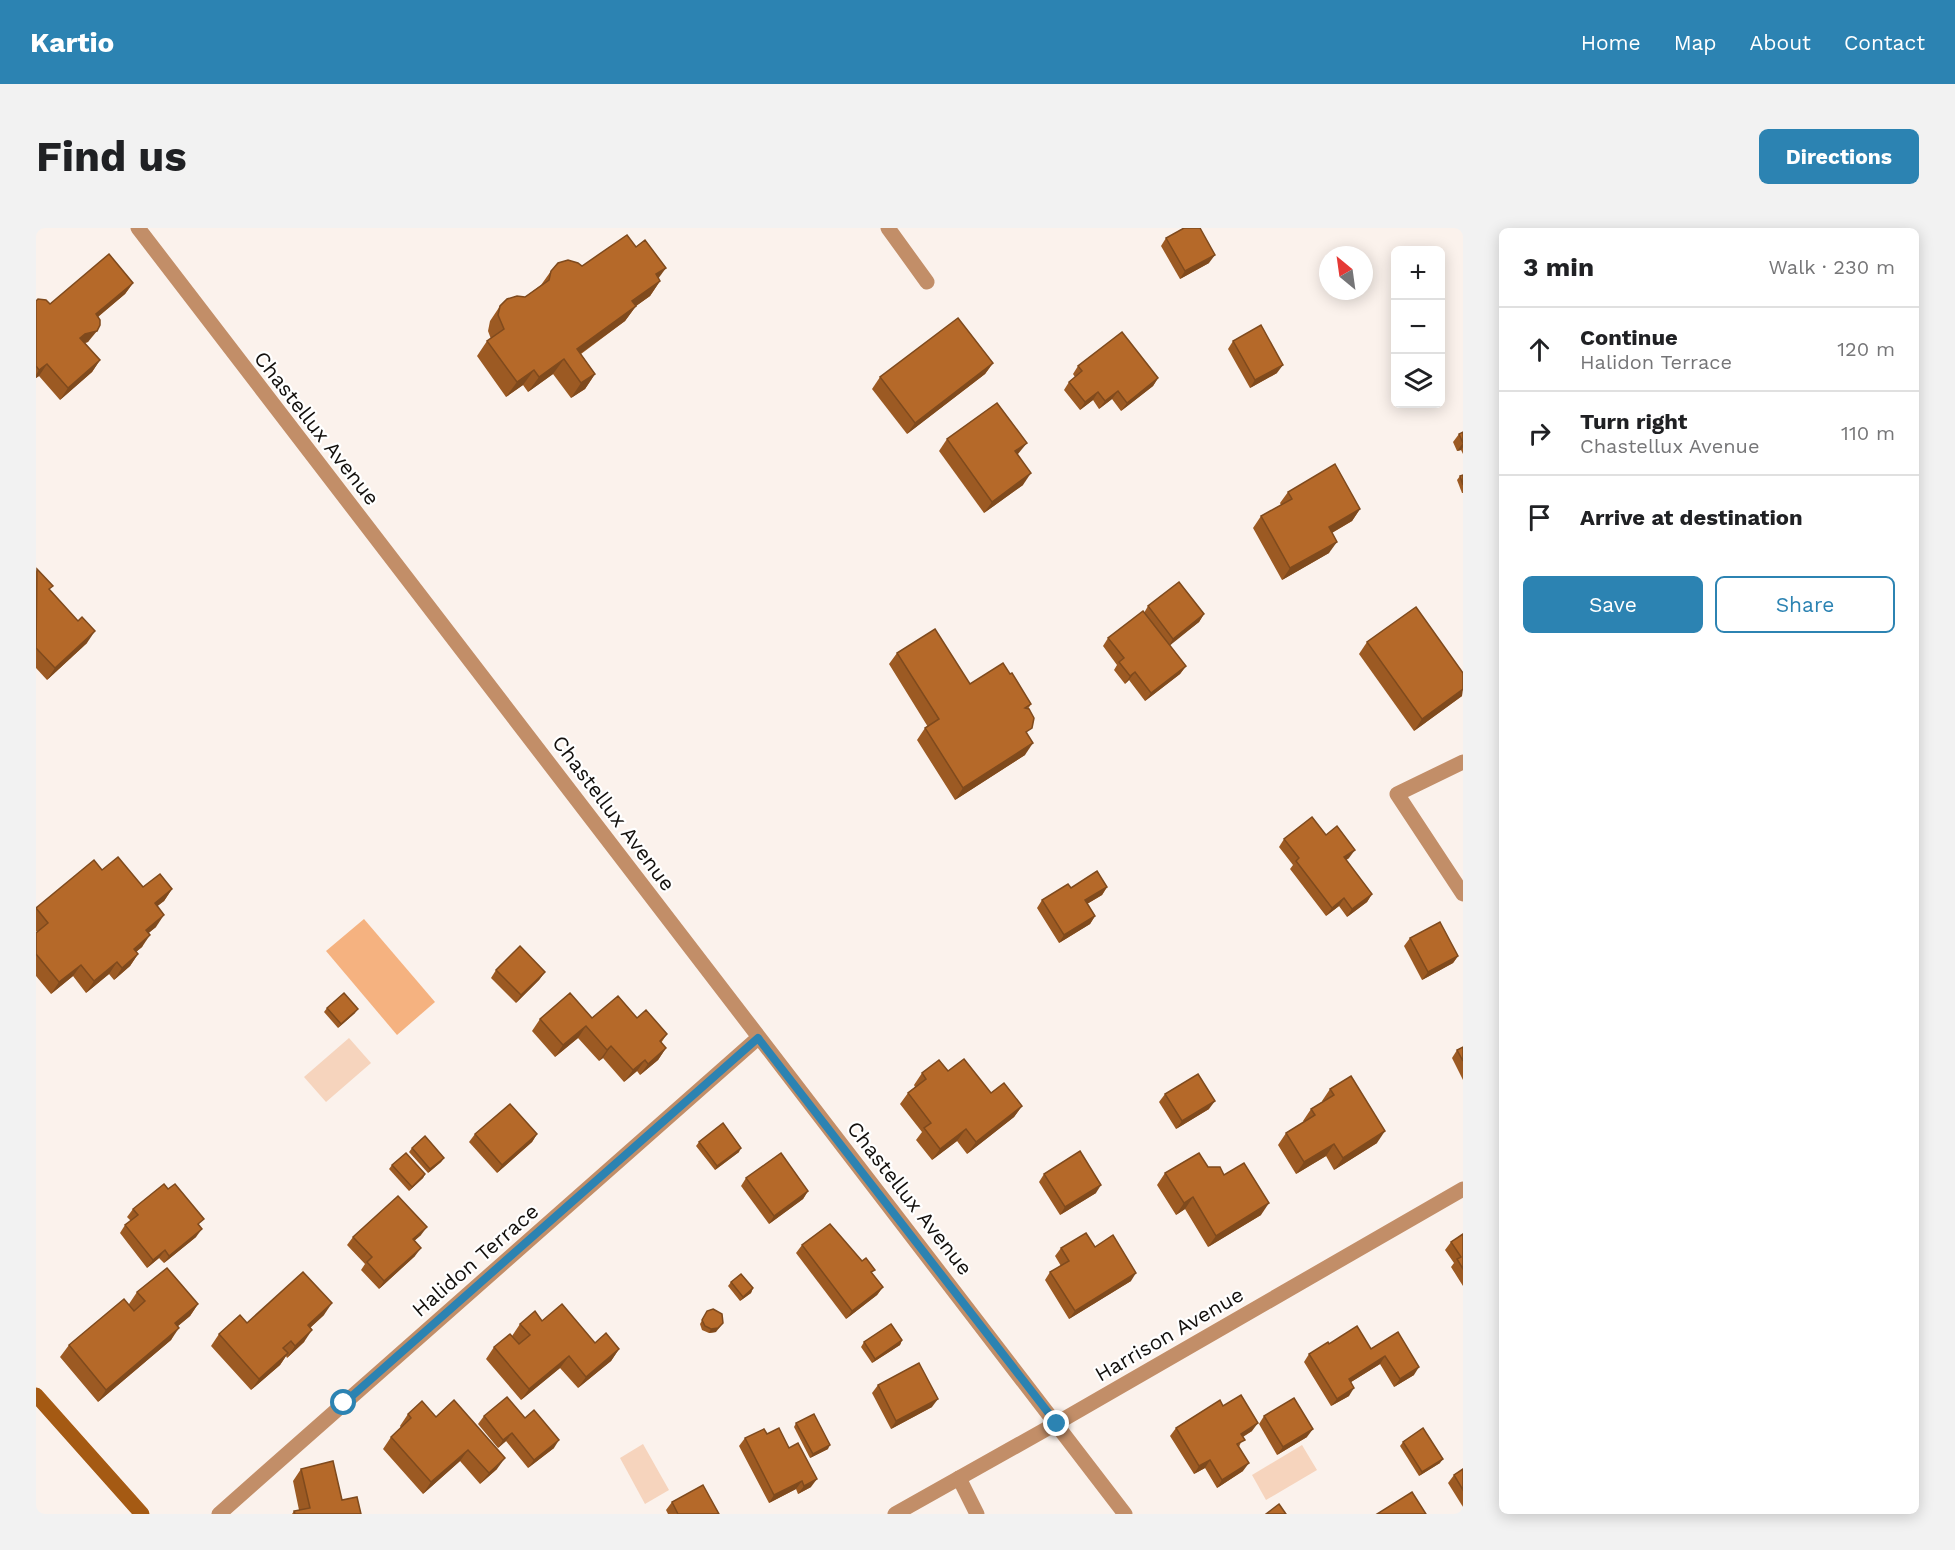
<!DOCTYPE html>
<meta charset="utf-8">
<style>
:root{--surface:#fff;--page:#f2f2f2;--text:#202124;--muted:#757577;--line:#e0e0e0;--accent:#2c83b2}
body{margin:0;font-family:"Work Sans",sans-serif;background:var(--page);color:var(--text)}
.controls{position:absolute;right:18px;top:18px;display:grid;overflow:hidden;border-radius:9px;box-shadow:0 3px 15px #0003}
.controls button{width:54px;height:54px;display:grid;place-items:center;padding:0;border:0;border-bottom:2px solid var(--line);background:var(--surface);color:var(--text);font:30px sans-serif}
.compass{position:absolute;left:1283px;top:18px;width:54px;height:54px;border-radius:50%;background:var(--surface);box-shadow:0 3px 15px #0003;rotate:331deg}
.stop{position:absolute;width:18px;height:18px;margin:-14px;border:4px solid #2c83b2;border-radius:50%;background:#fff}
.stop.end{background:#2c83b2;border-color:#fff;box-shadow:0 2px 6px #0008}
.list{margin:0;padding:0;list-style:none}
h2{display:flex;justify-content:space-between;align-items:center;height:78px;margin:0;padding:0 24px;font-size:26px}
h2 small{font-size:20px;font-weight:400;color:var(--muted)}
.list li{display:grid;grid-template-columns:39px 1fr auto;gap:18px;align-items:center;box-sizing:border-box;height:84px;padding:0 24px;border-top:2px solid var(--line)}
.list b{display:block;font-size:22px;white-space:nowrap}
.list p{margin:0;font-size:20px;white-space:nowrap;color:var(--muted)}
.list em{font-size:20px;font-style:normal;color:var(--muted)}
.actions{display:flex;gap:12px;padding:18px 24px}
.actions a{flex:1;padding:14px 0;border:2px solid var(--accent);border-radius:9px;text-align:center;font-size:21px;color:var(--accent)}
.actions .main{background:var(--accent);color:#fff}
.icon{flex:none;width:33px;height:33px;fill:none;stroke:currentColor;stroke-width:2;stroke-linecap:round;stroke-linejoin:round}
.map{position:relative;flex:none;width:1427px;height:1286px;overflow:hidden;border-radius:9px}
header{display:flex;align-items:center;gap:36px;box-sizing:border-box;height:84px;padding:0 30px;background:var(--accent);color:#fff}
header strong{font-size:28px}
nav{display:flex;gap:33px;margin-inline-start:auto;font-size:21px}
.intro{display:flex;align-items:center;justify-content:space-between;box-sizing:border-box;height:144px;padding:0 36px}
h1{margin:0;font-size:42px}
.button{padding:15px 27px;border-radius:9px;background:var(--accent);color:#fff;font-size:21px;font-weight:700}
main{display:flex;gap:36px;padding:0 36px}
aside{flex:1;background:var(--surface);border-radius:9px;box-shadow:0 3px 15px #0003}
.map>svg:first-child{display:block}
</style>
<header>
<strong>Kartio</strong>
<nav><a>Home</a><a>Map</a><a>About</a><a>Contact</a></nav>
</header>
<div class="intro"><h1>Find us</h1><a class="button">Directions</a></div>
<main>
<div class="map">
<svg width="1427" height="1286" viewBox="0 0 1427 1286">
<rect width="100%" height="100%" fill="#fbf2ec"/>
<polygon fill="#f5b280" points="328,691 399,774 361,807 290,723"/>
<g fill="#f6d4bd">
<polygon points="313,810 335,835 290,874 268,849"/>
<polygon points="607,1216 633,1262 609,1276 584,1230"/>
<polygon points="1266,1217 1281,1242 1230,1272 1216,1247"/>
</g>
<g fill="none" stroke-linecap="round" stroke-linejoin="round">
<polyline stroke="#c28e68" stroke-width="15" points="923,1250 941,1286"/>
<g stroke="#c28e68" stroke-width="15">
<polyline points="102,0 1089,1286"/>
<polyline points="852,0 891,54"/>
<polyline points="1427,534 1361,566 1427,666"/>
<polyline points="183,1286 722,810"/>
</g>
<polyline stroke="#c28e68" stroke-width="15" points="859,1286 1021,1195 1427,961"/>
<polyline stroke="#a55a13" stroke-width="15" points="0,1167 106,1286"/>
</g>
<g fill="#9c5a23">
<polygon points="1130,10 1173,35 1144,51 1125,18"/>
<polygon points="546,38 622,50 624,53 614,68 600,78 589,93 545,126 559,146 549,161 535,170 517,146 492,164 487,157 470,169 441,128 451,113 455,111 452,103 454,93 464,78 489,69 505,57 515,43"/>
<polygon points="97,55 89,66 62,89 52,114 49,115 64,132 56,144 24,172 3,148 0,150 0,73 14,76"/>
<polygon points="1197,113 1241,145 1214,160 1192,121"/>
<polygon points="957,135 949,146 871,206 836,161 844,149"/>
<polygon points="1042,138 1122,150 1117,158 1085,183 1076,171 1063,181 1057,172 1044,182 1028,162 1033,154 1039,149 1037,146"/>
<polygon points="1427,204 1427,226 1425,222 1421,223 1417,214 1423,206"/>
<polygon points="911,211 982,227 987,257 948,285 903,223"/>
<polygon points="1427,247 1427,265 1426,265 1421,252 1424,248"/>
<polygon points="1252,264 1324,281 1316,293 1296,305 1293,325 1246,352 1217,300 1225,288 1245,277 1244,275"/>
<polygon points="0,342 51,415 11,452 0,440"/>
<polygon points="1112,378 1168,386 1163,394 1133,417 1150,438 1144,446 1109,473 1093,452 1089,456 1078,442 1081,437 1067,418 1072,410 1108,385"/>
<polygon points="1331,414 1426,468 1378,503 1323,426"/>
<polygon points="861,425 934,456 995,476 992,481 991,507 989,527 919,572 881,512 889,500 892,499 853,436"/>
<polygon points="1248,611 1313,630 1310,632 1336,666 1331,674 1311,689 1303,678 1290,688 1254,641 1257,637 1243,619"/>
<polygon points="66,642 107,659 136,661 128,673 121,678 120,699 112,705 106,719 100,724 102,726 94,738 78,752 73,746 50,765 37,748 15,766 0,748 0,705 1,704 0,703 0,680"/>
<polygon points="1071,659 1066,667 1051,676 1059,688 1054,696 1023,715 1001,680 1006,672 1035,660"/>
<polygon points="1374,710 1422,728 1417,735 1386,752 1368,718"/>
<polygon points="460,742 509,744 503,752 480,775 455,750"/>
<polygon points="291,780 319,785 302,800 288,784"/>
<polygon points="601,790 631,806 625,815 630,820 622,832 604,847 601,843 588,854 567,830 563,833 542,810 519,829 496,803 504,791"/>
<polygon points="1427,819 1427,852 1416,830 1421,822"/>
<polygon points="912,843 955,865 986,878 978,889 931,926 921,913 896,932 880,912 886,904 864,876 872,865 879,859 878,857 886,845"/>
<polygon points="1294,861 1341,915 1298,942 1290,928 1260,946 1242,917 1250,905 1268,894 1267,893 1275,881 1287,874 1286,873"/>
<polygon points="1129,866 1173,881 1140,901 1123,874"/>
<polygon points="439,906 501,906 496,914 461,945 433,914"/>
<polygon points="663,914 703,924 679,942 660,918"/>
<polygon points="376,920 408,930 405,934 392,945 373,924"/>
<polygon points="356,937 389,946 387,950 373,963 353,941"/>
<polygon points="1172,939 1188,947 1225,987 1172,1019 1149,981 1140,987 1121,957 1129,945"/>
<polygon points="1008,946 1060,965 1024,987 1003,954"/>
<polygon points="710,950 772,963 767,971 733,996 705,958"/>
<polygon points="97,981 163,997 160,1009 128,1035 123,1030 111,1040 84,1005 89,997 95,993 91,989"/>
<polygon points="1427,1006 1427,1058 1415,1039 1418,1035 1409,1022 1415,1014"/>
<polygon points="385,1007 378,1013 379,1028 343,1061 325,1042 329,1036 311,1017 317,1009"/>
<polygon points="766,1017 836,1045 847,1059 841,1067 810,1091 760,1025"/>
<polygon points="1059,1019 1095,1053 1033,1091 1009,1052 1014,1044 1025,1038 1019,1028 1025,1020"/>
<polygon points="695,1054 717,1060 715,1065 704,1073 692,1058"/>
<polygon points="101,1064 162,1076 154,1088 142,1098 135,1112 62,1174 24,1129 33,1117 93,1076"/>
<polygon points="671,1083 680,1104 673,1105 666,1102 664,1096"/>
<polygon points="288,1087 274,1100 268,1114 251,1130 250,1128 244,1137 215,1162 175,1118 183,1106"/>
<polygon points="506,1093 559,1115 583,1121 575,1133 542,1160 524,1140 485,1172 450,1131 458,1119 483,1116 476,1108 484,1096"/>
<polygon points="1362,1104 1378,1147 1358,1159 1344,1136 1315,1154 1313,1168 1295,1178 1268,1134 1273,1126 1293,1116 1335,1121"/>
<polygon points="866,1112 864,1117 836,1135 825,1119 828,1114"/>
<polygon points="842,1157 896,1179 855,1201 836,1165"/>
<polygon points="1187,1178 1216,1203 1207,1209 1203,1219 1207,1243 1181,1260 1169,1240 1158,1246 1134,1208 1140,1200"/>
<polygon points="372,1186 400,1189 461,1241 444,1256 424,1233 387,1266 347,1221 355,1209 365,1200 364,1198"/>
<polygon points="448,1188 489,1190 518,1220 492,1240 470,1213 462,1220 442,1196"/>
<polygon points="1228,1188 1271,1209 1241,1227 1223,1196"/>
<polygon points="760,1195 792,1221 774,1230 758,1199"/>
<polygon points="731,1206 753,1220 775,1259 762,1266 760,1261 733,1275 703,1218 709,1210"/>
<polygon points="1367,1214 1404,1235 1383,1248 1364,1218"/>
<polygon points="265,1241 306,1272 325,1286 256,1286 258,1283 263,1282 257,1253"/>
<polygon points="1427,1241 1427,1279 1412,1255 1418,1247"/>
<polygon points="636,1274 683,1286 632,1286 630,1282"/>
</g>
<g fill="#7f4a1d">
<polygon points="1179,27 1173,35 1144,51 1149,43"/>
<polygon points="630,40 619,55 620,46"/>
<polygon points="624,53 614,68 586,88 596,73"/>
<polygon points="97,55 89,66 52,97 60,86"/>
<polygon points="600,78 589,93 530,136 541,121"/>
<polygon points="61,103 52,114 41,117 44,110 49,106"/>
<polygon points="528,131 517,146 492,164 503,149"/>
<polygon points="64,132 56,144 24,172 32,160"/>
<polygon points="957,135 949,146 871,206 879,195"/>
<polygon points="11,136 3,148 0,150 0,147 3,142"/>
<polygon points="1247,137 1241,145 1214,160 1219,152"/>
<polygon points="498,142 487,157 470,169 481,154"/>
<polygon points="559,146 549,161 535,170 545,155"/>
<polygon points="1122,150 1117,158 1085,183 1091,175"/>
<polygon points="1082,163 1076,171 1063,181 1069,173"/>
<polygon points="1062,164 1057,172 1044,182 1049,174"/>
<polygon points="991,215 982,226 971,235 979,223"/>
<polygon points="1427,215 1427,219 1425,222 1421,223"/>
<polygon points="995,245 987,257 948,285 956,274"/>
<polygon points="1324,281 1316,293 1285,311 1293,299"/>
<polygon points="1301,314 1293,325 1246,352 1254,340"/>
<polygon points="1168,386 1163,394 1132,419 1137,411"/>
<polygon points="59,403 51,415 11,452 19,440"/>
<polygon points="1150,438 1144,446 1109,473 1115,465"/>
<polygon points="1099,444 1093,452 1089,456 1094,448"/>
<polygon points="1427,461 1426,468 1378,503 1386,491"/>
<polygon points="997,515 989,527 919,572 927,560"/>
<polygon points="1319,622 1313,630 1303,637 1308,629"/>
<polygon points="1071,659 1066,667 1044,680 1049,672"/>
<polygon points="136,661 128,673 110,687 119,675"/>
<polygon points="1336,666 1331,674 1311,689 1316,681"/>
<polygon points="1308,670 1303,678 1290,688 1296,680"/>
<polygon points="128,687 120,699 102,714 110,702"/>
<polygon points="1059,688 1054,696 1023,715 1028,707"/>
<polygon points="114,707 106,719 89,733 98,721"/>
<polygon points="102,726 94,738 78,752 86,740"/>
<polygon points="1422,728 1417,735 1386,752 1392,744"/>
<polygon points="81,734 73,746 50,765 58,753"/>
<polygon points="45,737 37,748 15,766 23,754"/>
<polygon points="509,744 503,752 480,775 485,767"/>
<polygon points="322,781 319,785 302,800 305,796"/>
<polygon points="550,798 542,810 519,829 527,817"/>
<polygon points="575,818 567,830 563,833 571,822"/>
<polygon points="630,820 622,832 604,847 612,836"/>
<polygon points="609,832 601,843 588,854 597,842"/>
<polygon points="1179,873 1173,881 1140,901 1146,893"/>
<polygon points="986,878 978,889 931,926 940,914"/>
<polygon points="930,901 921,913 896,932 904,921"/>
<polygon points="1349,903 1341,915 1298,942 1307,930"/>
<polygon points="501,906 496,914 461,945 466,937"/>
<polygon points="1298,916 1290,928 1260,946 1268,934"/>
<polygon points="705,920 703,924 679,942 681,938"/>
<polygon points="408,930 405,934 392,945 394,941"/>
<polygon points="389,946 387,950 373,963 376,959"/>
<polygon points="1065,957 1060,965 1024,987 1029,979"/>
<polygon points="772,963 767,971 733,996 738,988"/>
<polygon points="1157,969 1149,981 1140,987 1148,975"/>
<polygon points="1233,975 1225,987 1172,1019 1180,1008"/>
<polygon points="391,999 385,1007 371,1019 377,1011"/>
<polygon points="166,1001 160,1009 128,1035 133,1028"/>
<polygon points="385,1020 379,1028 343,1061 348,1053"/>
<polygon points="129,1022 123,1030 111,1040 117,1032"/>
<polygon points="1100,1045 1095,1053 1033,1091 1039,1083"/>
<polygon points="847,1059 841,1067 810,1091 816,1083"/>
<polygon points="717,1060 715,1065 704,1073 707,1069"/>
<polygon points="296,1075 288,1087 264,1109 272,1097"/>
<polygon points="162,1076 154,1088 131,1107 139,1095"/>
<polygon points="687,1095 680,1104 673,1105 675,1101"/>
<polygon points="143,1100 135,1112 62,1174 70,1162"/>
<polygon points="276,1102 268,1114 251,1130 259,1118"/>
<polygon points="866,1112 864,1117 836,1135 839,1131"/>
<polygon points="583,1121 575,1133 542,1160 550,1149"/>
<polygon points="252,1125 244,1137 215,1162 223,1151"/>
<polygon points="533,1128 524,1140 485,1172 493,1161"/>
<polygon points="1349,1128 1344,1136 1307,1159 1313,1151"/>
<polygon points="1383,1139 1378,1147 1358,1159 1364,1151"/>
<polygon points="1318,1160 1313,1168 1295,1178 1301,1171"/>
<polygon points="902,1171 896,1179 855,1201 860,1193"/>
<polygon points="1222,1195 1216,1203 1199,1213 1205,1206"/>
<polygon points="1277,1201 1271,1209 1241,1227 1247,1219"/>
<polygon points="476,1205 470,1213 462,1220 467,1212"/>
<polygon points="523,1212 518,1220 492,1240 498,1232"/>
<polygon points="794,1217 792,1221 774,1230 777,1226"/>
<polygon points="432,1222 424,1233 387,1266 395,1254"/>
<polygon points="469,1230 461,1241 444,1256 453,1245"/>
<polygon points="1407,1231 1404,1235 1383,1248 1386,1244"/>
<polygon points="1174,1232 1169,1240 1158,1246 1163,1238"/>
<polygon points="1213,1235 1207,1243 1181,1260 1186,1252"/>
<polygon points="781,1251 775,1259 762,1266 768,1258"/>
<polygon points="766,1253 760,1261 733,1275 738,1267"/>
</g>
<g fill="#b56929" stroke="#7f4a1d" stroke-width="1.5">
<polygon points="1148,0 1164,0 1179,27 1149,43 1130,10"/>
<polygon points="591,7 600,19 609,12 630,40 620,46 624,53 596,73 600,78 541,121 559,146 545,155 528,131 503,149 498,142 481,154 451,113 468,101 462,87 464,78 471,71 481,68 489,69 513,52 515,43 522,35 532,32 542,35 546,38"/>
<polygon points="73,26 97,55 60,86 64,92 64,97 61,103 49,106 44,110 64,132 32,160 11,136 3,142 0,138 0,73 2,71 10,72 14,76"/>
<polygon points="922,90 957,135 879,195 844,149"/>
<polygon points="1225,97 1247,137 1219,152 1197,113"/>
<polygon points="1086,104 1122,150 1091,175 1082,163 1069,173 1062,164 1049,174 1033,154 1046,143 1042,138"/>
<polygon points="961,175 991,215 979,223 995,245 956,274 911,211"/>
<polygon points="1427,204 1427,215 1423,206"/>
<polygon points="1299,236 1324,281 1293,299 1301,314 1254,340 1225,288 1256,271 1252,264"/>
<polygon points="1427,247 1427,257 1424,248"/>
<polygon points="1,341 17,358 13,361 42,393 46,389 59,403 19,440 0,420"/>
<polygon points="1143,354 1168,386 1137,411 1112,378"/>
<polygon points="1380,379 1427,445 1427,461 1386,491 1331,414"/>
<polygon points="1107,383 1150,438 1115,465 1099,444 1094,448 1083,434 1088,430 1072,410"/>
<polygon points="899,401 934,456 967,435 974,446 976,445 995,476 989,480 993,481 998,490 996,500 990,504 997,515 927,560 889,500 903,491 861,425"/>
<polygon points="1276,589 1290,607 1301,598 1319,622 1308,629 1336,666 1316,681 1308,670 1296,680 1260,633 1263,630 1248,611"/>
<polygon points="82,629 107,659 124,646 136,661 119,675 128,687 110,702 114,707 98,721 102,726 86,740 81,734 58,753 45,737 23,754 0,726 0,705 12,695 0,680 58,632 66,642"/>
<polygon points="1061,643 1071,659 1049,672 1059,688 1028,707 1006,672 1032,656 1035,660"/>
<polygon points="1404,694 1422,728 1392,744 1374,710"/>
<polygon points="484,718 509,744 485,767 460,742"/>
<polygon points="308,765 322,781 305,796 291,780"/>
<polygon points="534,765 556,790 582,768 601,790 610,782 631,806 624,813 630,820 612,836 609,832 597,842 575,818 571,822 550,798 527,817 504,791"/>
<polygon points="1427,819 1427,833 1421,822"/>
<polygon points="928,831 955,865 968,855 986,878 940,914 930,901 904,921 888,900 895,895 872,865 890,851 886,845 903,832 912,843"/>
<polygon points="1162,846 1179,873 1146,893 1129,866"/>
<polygon points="1315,848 1349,903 1307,930 1298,916 1268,934 1250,905 1279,887 1275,881 1298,867 1294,861"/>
<polygon points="474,876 501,906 466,937 439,906"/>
<polygon points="687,895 705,920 681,938 663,914"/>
<polygon points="389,908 408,930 394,941 376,920"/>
<polygon points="1044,923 1065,957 1029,979 1008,946"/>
<polygon points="370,925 389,946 376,959 356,937"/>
<polygon points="745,925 772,963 738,988 710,950"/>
<polygon points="1163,925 1172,939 1184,939 1188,947 1208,935 1233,975 1180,1008 1157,969 1148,975 1129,945"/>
<polygon points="128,956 132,961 139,956 168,991 162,996 166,1001 133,1028 129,1022 117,1032 89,997 102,987 97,981"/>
<polygon points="362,968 391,999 377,1011 385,1020 348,1053 331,1034 336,1029 317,1009"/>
<polygon points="794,996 826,1033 830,1030 839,1042 835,1044 847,1059 816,1083 766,1017"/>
<polygon points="1050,1005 1059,1019 1077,1007 1100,1045 1039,1083 1014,1044 1033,1033 1025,1020"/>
<polygon points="1427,1006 1427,1041 1421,1031 1425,1029 1415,1014"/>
<polygon points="131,1040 162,1076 139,1095 143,1100 70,1162 33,1117 88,1071 98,1083 109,1073 101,1064"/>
<polygon points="267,1044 296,1075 272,1097 276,1102 259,1118 255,1113 247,1120 252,1125 223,1151 183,1106 204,1087 211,1095"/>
<polygon points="705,1046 717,1060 707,1069 695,1054"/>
<polygon points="526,1076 559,1115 570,1105 583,1121 550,1149 533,1128 493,1161 458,1119 474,1106 483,1116 494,1107 484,1096 499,1083 506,1093"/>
<polygon points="677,1081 686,1086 687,1095 682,1100 675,1101 669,1098 666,1092 671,1083"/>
<polygon points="855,1096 866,1112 839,1131 828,1114"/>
<polygon points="1321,1098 1335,1121 1362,1104 1383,1139 1364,1151 1349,1128 1313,1151 1318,1160 1301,1171 1273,1126 1292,1114 1293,1116"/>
<polygon points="883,1135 902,1171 860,1193 842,1157"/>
<polygon points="1205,1167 1222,1195 1205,1206 1209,1212 1201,1216 1213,1235 1186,1252 1174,1232 1163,1238 1140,1200 1184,1172 1187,1178"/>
<polygon points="471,1169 489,1190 498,1182 523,1212 498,1232 476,1205 467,1212 448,1188"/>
<polygon points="1258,1170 1277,1201 1247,1219 1228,1188"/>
<polygon points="418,1172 469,1230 453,1245 432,1222 395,1254 355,1209 375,1190 372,1186 386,1173 400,1189"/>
<polygon points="778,1186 794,1217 777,1226 760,1195"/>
<polygon points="743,1200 753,1220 762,1215 781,1251 768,1258 766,1253 738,1267 709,1210 728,1201 731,1206"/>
<polygon points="1387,1200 1407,1231 1386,1244 1367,1214"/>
<polygon points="297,1233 306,1272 321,1269 325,1286 259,1286 258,1283 274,1280 265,1241"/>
<polygon points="1427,1241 1427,1262 1418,1247"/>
<polygon points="667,1257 683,1286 642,1286 636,1274"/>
<polygon points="1376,1264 1390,1286 1341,1286"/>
<polygon points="1243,1276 1250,1286 1230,1286"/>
</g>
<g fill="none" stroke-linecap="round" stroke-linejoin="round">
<polyline stroke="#2c83b2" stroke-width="8" points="308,1175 722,810 1021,1196"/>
</g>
<g text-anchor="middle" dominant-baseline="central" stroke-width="4.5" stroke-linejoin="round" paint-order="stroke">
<g font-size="21" fill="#13100d" stroke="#fff">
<text transform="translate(281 200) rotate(52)">Chastellux Avenue</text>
<text transform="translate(578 585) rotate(53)">Chastellux Avenue</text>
<text transform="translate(874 970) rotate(52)">Chastellux Avenue</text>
<text transform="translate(439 1032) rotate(-41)">Halidon Terrace</text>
<text transform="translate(1133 1106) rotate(-30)">Harrison Avenue</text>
</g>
</g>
</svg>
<div class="controls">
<button>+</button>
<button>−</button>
<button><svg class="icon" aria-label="layers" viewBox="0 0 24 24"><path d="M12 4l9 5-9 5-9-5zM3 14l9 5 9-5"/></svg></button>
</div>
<svg class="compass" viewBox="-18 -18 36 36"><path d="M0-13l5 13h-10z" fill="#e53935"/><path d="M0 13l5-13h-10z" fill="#757577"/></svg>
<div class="stop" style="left:308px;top:1175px"></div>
<div class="stop end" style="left:1021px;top:1196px"></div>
</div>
<aside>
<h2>3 min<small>Walk · 230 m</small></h2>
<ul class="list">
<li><svg class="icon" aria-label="ahead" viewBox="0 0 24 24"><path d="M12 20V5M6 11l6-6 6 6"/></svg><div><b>Continue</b><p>Halidon Terrace</p></div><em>120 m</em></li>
<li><svg class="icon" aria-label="right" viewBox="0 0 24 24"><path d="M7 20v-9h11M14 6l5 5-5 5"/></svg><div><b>Turn right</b><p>Chastellux Avenue</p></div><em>110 m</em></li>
<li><svg class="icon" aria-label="arrive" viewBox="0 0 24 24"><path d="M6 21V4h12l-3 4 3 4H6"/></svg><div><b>Arrive at destination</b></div></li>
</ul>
<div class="actions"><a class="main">Save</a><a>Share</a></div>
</aside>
</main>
